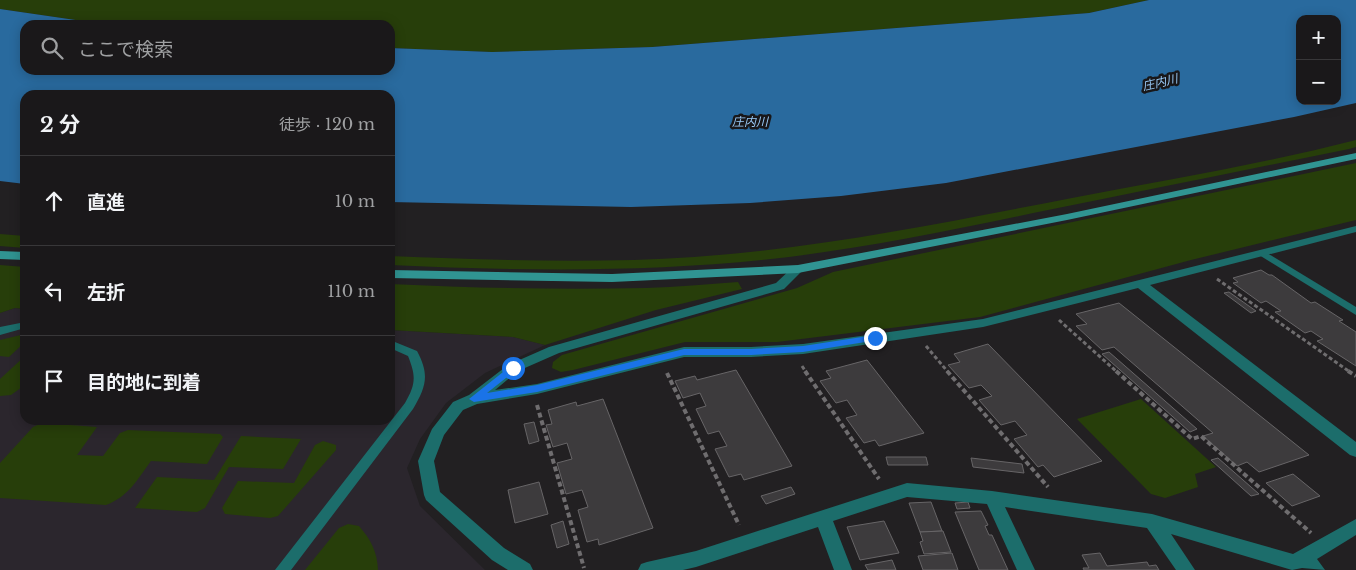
<!DOCTYPE html>
<html lang="ja">
<meta charset="utf-8">
<style>
:root{--surface:#1a181a;--page:#232123;--text:#f1f3f6;--muted:#9fa0a2;--line:#383739}
body{margin:0;font-family:"Libre Baskerville","Noto Sans JP",serif;background:var(--page);color:var(--text)}
.controls{position:absolute;right:15px;top:15px;display:grid;overflow:hidden;border-radius:10px;box-shadow:0 2px 12px #0003}
.controls button{width:45px;height:45px;display:grid;place-items:center;padding:0;border:0;border-bottom:1px solid var(--line);background:var(--surface);color:var(--text);font:25px sans-serif}
.stop{position:absolute;width:15px;height:15px;margin:-11px;border:4px solid #1a73e8;border-radius:50%;background:#fff}
.stop.end{background:#1a73e8;border-color:#fff;box-shadow:0 1px 5px #0008}
.list{margin:0;padding:0;list-style:none}
h2{display:flex;justify-content:space-between;align-items:center;height:65px;margin:0;padding:0 20px;font-size:21px}
h2 small{font-size:16px;font-weight:400;color:var(--muted)}
.list li{display:grid;grid-template-columns:32px 1fr auto;gap:15px;align-items:center;box-sizing:border-box;height:90px;padding:0 20px;border-top:1px solid var(--line)}
.list b{display:block;font-size:19px;white-space:nowrap}
.list em{font-size:16px;font-style:normal;color:var(--muted)}
.icon{flex:none;width:28px;height:28px;fill:none;stroke:currentColor;stroke-width:2;stroke-linecap:round;stroke-linejoin:round}
.map{position:relative;flex:none;width:1356px;height:570px;overflow:hidden}
.search{position:absolute;background:var(--surface);box-shadow:0 2px 12px #0003;left:20px;top:20px;width:375px;height:55px;display:flex;align-items:center;gap:12px;box-sizing:border-box;padding:0 18px;border-radius:15px;color:var(--muted);font-size:19px}
.panel{position:absolute;background:var(--surface);box-shadow:0 2px 12px #0003;left:20px;top:90px;width:375px;height:335px;border-radius:15px}
.map>svg:first-child{display:block}
</style>
<div class="map">
<svg width="1356" height="570" viewBox="0 0 1356 570">
<rect width="100%" height="100%" fill="#222022"/>
<polygon fill="#2b262d" points="15,308 25,309 25,420 390,420 390,330 513,337 545,345 485,373 446,403 420,439 407,468 420,506 485,570 0,570 0,313"/>
<g fill="#273e0a">
<polygon points="0,0 1149,0 1089,13 652,47 492,52 390,48 390,25 110,25 0,9"/>
<path d="M1356,140V147L1349,149C1249,169 1148,190 1048,210C962,228 876,246 789,257C657,273 523,271 390,265V256C491,260 593,264 694,257C822,248 947,222 1072,198C1167,180 1263,164 1356,140Z"/>
<polygon points="1356,163 1356,220 1191,260 980,317 777,342 685,342 573,370 561,372 552,368 553,362 562,355 797,288 833,272"/>
<polygon points="0,234 25,236 25,248 0,246"/>
<polygon points="0,265 25,267 25,309 15,308 0,313"/>
<path d="M738,282L742,289L656,310L545,345L513,337L390,330V284C475,288 561,290 646,288C677,287 707,284 738,282Z"/>
<polygon points="25,334 25,342 9,357 0,356 0,340"/>
<polygon points="25,356 25,385 11,395 0,396 0,379"/>
<polygon points="1141,399 1216,467 1195,474 1198,487 1165,498 1151,494 1077,419"/>
<path d="M42,423L97,427L77,455L103,456L120,433L128,430L220,434L223,437L207,464L151,461C137,480 128,497 106,505L0,498V463L33,427Z"/>
<polygon points="241,436 301,439 283,469 229,467 205,508 197,512 135,508 157,477 214,480"/>
<polygon points="323,441 336,445 336,450 278,516 270,518 225,514 222,508 238,481 294,483 315,445"/>
<path d="M348,524L359,526C371,540 377,551 378,570H305L339,528Z"/>
</g>
<path fill="#296a9e" fill-rule="evenodd" d="M1149,0H1356V103L1294,117L946,183L841,196L750,203L631,207L390,202V95H25V184L0,181V9L110,25H25V70H390V48L492,52L652,47L1089,13ZM1300,19H1337V101H1300Z"/>
<g fill="#3d3b3d" stroke="#676567">
<polygon points="1261,270 1269,275 1272,275 1311,303 1315,302 1343,320 1339,321 1356,332 1356,366 1317,341 1323,339 1311,331 1305,333 1275,312 1281,311 1266,301 1261,303 1233,283 1238,282 1233,278"/>
<polygon points="1229,292 1256,311 1251,313 1224,293"/>
<polygon points="1119,303 1309,455 1259,472 1247,462 1237,466 1203,436 1213,433 1114,347 1102,350 1076,326 1087,324 1076,314"/>
<polygon points="988,344 1102,461 1054,477 1043,465 1038,467 1014,439 1027,435 1015,421 1001,425 979,400 992,396 981,385 969,388 948,365 960,362 954,354"/>
<polygon points="1109,352 1197,429 1190,432 1102,354"/>
<polygon points="867,360 924,433 879,446 875,440 864,443 846,418 857,415 847,400 836,403 820,381 831,378 826,371"/>
<polygon points="736,370 792,466 744,480 741,474 729,477 715,449 727,446 719,431 708,434 696,409 706,406 700,393 683,398 675,381 695,376 697,380"/>
<polygon points="603,399 653,528 599,545 598,539 587,542 578,510 588,507 582,490 566,494 557,463 572,459 567,443 553,447 546,425 552,424 548,410 576,402 577,406"/>
<polygon points="534,422 539,441 529,444 524,424"/>
<polygon points="886,457 926,457 928,465 888,465"/>
<polygon points="971,458 1022,464 1024,473 973,467"/>
<polygon points="1218,458 1259,494 1251,496 1211,460"/>
<polygon points="1293,474 1320,496 1292,506 1266,483"/>
<polygon points="539,482 548,514 515,523 508,490"/>
<polygon points="791,487 795,494 766,504 761,496"/>
<polygon points="931,502 942,531 920,532 909,503"/>
<polygon points="968,502 970,508 957,509 955,503"/>
<polygon points="981,511 988,525 985,526 989,535 992,535 1008,570 979,570 955,512"/>
<polygon points="563,521 569,544 557,548 551,525"/>
<polygon points="884,521 899,553 860,560 847,527"/>
<polygon points="943,531 951,552 924,554 920,542 923,541 920,532"/>
<polygon points="952,553 958,570 923,570 918,556"/>
<polygon points="1100,553 1107,566 1147,562 1149,566 1156,565 1159,570 1084,570 1083,568 1089,568 1082,555"/>
<polygon points="892,560 896,570 868,570 865,565"/>
</g>
<g fill="none" stroke-linecap="round" stroke-linejoin="round">
<g stroke="#6f6d6f" stroke-width="3" stroke-dasharray="4 2.5" stroke-linecap="butt">
<polyline points="1217,279 1350,372"/>
<polyline points="1059,320 1117,372"/>
<polyline points="926,346 948,372"/>
<polyline points="802,366 806,372"/>
</g>
<g stroke="#6f6d6f" stroke-width="4" stroke-dasharray="5 3" stroke-linecap="butt">
<polyline points="805,371 879,479"/>
<polyline points="947,371 1048,487"/>
<polyline points="1116,371 1192,439 1201,436 1311,533"/>
<polyline points="1348,371 1356,376"/>
<polyline points="667,373 739,525"/>
<polyline points="537,405 584,568"/>
</g>
<g fill="#1c6d6b" fill-rule="evenodd">
<polygon points="1262,250 1356,307 1356,315 1259,255 1257,253 1259,251"/>
<polygon points="25,322 25,328 0,335 0,327"/>
<path d="M390,340L417,351C430,375 426,387 413,409L291,570H275L405,403C416,384 416,376 408,356L390,348Z"/>
</g>
<g fill="#1c6d6b" fill-rule="evenodd">
<polygon points="1356,226 1356,232 1150,285 1356,442 1356,457 1350,455 1138,288 983,327 803,354 751,357 684,357 537,394 477,404 463,410 444,435 434,461 440,492 504,548 530,564 533,570 508,570 492,560 426,500 424,495 418,461 432,429 453,402 469,395 508,365 549,347 776,283 794,266 802,266 804,269 784,289 559,353 518,371 495,390 537,384 684,347 751,347 803,344 983,319"/>
<polygon points="907,483 992,491 1152,514 1293,554 1356,519 1356,535 1317,559 1325,570 1302,568 1292,570 1171,534 1195,570 1176,570 1147,528 1005,507 1035,570 1017,570 987,504 907,497 833,521 852,570 834,570 818,527 696,567 683,570 638,570 641,564 647,562 696,551"/>
</g>
<g fill="#309492" fill-rule="evenodd">
<polygon points="1356,153 1356,159 1067,220 798,273 612,282 390,278 390,270 612,274 798,265 1067,214"/>
<polygon points="0,251 25,252 25,260 0,259"/>
</g>
</g>
<polygon fill="#1a73e8" points="875,335 880,338 878,340 803,352 751,355 684,355 537,392 474,402 469,399 513,364 517,368 516,370 487,393 537,385 684,349 751,349 803,346"/>
<g text-anchor="middle" dominant-baseline="central" stroke-width="5" stroke-linejoin="round" paint-order="stroke">
<g font-size="12" font-style="italic" fill="#99caf7" stroke="#181719">
<text transform="translate(1160 82) rotate(-13)">庄内川</text>
<text x="750" y="121">庄内川</text>
</g>
</g>
</svg>
<div class="controls">
<button>+</button>
<button>−</button>
</div>
<div class="stop" style="left:513px;top:368px"></div>
<div class="stop end" style="left:875px;top:338px"></div>
<div class="search"><svg class="icon" aria-label="search" viewBox="0 0 24 24"><circle cx="10" cy="10" r="6"/><path d="M15 15l6 6"/></svg>ここで検索</div>
<section class="panel">
<h2>2 分<small>徒歩 · 120 m</small></h2>
<ul class="list">
<li><svg class="icon" aria-label="ahead" viewBox="0 0 24 24"><path d="M12 20V5M6 11l6-6 6 6"/></svg><div><b>直進</b></div><em>10 m</em></li>
<li><svg class="icon" aria-label="left" viewBox="0 0 24 24"><path d="M17 20v-9H6M10 6l-5 5 5 5"/></svg><div><b>左折</b></div><em>110 m</em></li>
<li><svg class="icon" aria-label="arrive" viewBox="0 0 24 24"><path d="M6 21V4h12l-3 4 3 4H6"/></svg><div><b>目的地に到着</b></div></li>
</ul>
</section>
</div>
